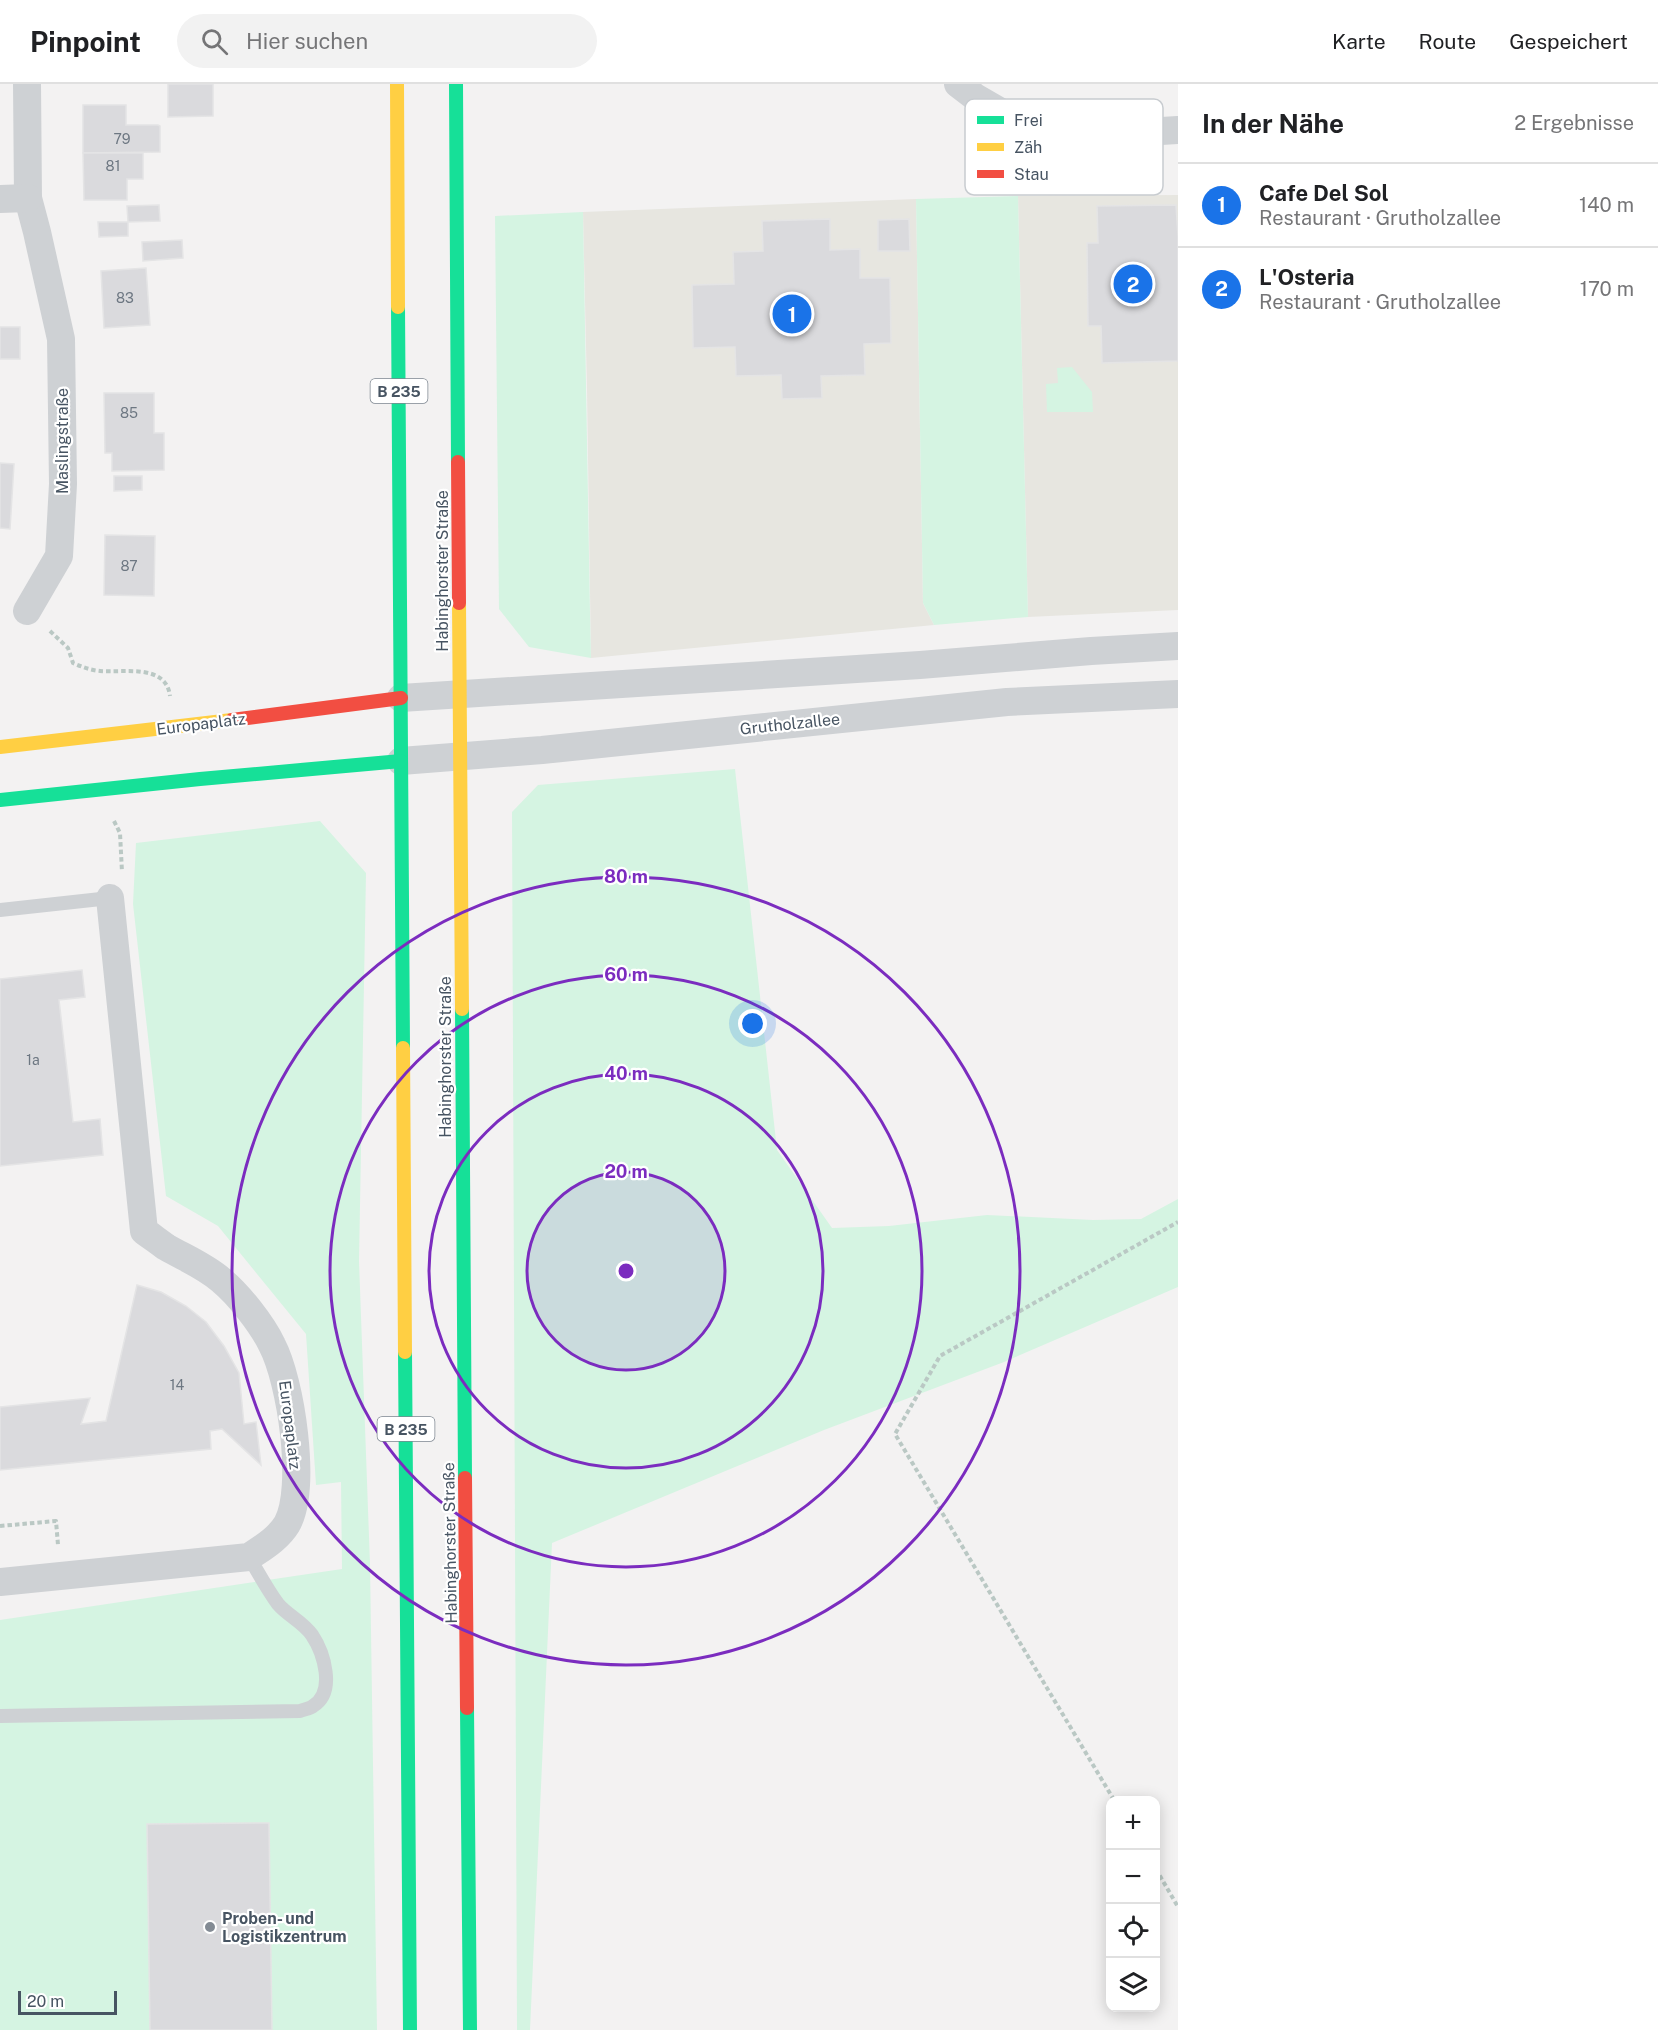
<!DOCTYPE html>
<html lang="de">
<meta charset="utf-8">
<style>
:root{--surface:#fff;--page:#f2f2f2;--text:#202124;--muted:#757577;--line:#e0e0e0;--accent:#1a73e8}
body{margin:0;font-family:"Public Sans",sans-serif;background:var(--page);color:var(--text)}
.controls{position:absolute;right:18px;bottom:18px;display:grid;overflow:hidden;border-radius:12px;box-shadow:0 3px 15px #0003}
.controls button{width:54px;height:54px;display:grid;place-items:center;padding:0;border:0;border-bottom:2px solid var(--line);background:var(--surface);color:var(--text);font:30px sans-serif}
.scale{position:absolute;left:18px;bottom:15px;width:99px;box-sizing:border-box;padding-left:6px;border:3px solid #475462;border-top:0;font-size:16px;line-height:21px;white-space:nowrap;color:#475462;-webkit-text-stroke:4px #fff;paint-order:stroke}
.you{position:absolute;left:753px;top:940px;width:21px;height:21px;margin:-15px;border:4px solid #fff;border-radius:50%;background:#1a73e8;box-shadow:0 0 0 9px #1a73e833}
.badge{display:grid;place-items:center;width:39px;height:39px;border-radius:50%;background:var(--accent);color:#fff;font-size:20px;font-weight:700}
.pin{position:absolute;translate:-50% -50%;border:3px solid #fff;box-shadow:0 2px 6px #0006}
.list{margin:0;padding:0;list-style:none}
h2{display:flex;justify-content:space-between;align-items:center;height:78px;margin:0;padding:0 24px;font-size:26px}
h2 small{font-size:20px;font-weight:400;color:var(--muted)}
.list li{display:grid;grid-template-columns:39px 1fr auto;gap:18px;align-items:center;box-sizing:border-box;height:84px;padding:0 24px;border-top:2px solid var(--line)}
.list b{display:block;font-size:22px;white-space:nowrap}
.list p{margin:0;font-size:20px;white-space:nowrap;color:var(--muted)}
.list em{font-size:20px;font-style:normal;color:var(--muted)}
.icon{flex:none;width:33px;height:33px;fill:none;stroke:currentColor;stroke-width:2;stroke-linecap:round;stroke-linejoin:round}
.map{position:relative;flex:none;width:1178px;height:1946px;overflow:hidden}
header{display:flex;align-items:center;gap:36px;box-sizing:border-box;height:84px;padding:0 30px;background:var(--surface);border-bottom:2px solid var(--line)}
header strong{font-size:28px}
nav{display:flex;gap:33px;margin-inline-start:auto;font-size:21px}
.search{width:420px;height:54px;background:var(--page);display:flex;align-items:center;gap:15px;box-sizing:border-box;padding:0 21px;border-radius:33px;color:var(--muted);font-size:22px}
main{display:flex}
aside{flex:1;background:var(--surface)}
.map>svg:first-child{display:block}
</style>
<header>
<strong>Pinpoint</strong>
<div class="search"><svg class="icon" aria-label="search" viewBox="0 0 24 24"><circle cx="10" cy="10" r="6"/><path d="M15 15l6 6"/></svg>Hier suchen</div>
<nav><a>Karte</a><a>Route</a><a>Gespeichert</a></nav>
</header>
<main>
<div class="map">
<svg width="1178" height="1946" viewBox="0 0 1178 1946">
<rect width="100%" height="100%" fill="#f3f2f2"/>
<g fill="#e7e6e0">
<polygon points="1178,111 1178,526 1028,533 1018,112"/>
<polygon points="916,115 923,519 934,541 591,574 587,306 583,128"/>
</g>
<g fill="#d5f4e2">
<polygon points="1018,112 1028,533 934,541 923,519 916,115"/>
<polygon points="583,128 590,529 591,574 529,563 499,525 495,132"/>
<polygon points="1072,283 1092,308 1093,328 1047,328 1046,300 1058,299 1057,284"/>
<polygon points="735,685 777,1066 832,1144 889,1142 987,1131 1093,1136 1141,1135 1178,1115 1178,1203 1004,1278 824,1346 552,1459 530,1946 517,1946 512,728 538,701"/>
<polygon points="320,737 366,789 359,1177 370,1480 377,1946 0,1946 0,1536 342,1485 341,1398 316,1401 306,1250 218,1142 166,1112 133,820 136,759"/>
</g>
<g fill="#dadadd" stroke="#e4e4e5" stroke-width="1.5">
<polygon points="168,0 213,0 213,32 168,33"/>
<polygon points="83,21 126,21 126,41 158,41 160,42 160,68 83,69"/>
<polygon points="83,69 143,69 143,95 127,95 127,116 84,116"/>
<polygon points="159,121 160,137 128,138 127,122"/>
<polygon points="1176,121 1178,152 1178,277 1102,279 1101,242 1088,242 1087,159 1098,159 1097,122"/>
<polygon points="830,135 830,166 860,165 860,194 890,194 891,259 864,260 865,291 821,292 822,314 782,315 781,291 736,292 735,263 693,264 692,201 734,200 733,168 763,167 762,137"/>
<polygon points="909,135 910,167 878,167 878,136"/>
<polygon points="98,138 128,138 128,152 99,153"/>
<polygon points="182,156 183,174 143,177 142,158"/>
<polygon points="146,184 150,241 104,244 101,187"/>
<rect x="0" y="243" width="20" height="32"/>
<polygon points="104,309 154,309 154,349 164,349 164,386 112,387 112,369 105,369"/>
<polygon points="0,379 14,380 10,445 0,444"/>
<polygon points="114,392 142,392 142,406 114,407"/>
<polygon points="105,451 155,452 154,512 104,511"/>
<polygon points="82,886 85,913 59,916 73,1038 100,1035 103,1071 0,1082 0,895"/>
<polygon points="137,1201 161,1208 186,1222 206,1238 224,1262 239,1289 244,1340 256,1338 261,1381 222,1345 210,1347 211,1365 0,1386 0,1323 90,1314 81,1340 106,1337"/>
<polygon points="269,1739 272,1946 150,1946 147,1740"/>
</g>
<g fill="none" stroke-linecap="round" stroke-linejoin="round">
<g stroke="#bac8c4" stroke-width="4" stroke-dasharray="4.5 3" stroke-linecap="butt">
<path d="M50,547L68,564L73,579C82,583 90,586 100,587C123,589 166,579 170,612"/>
<polyline points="114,737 120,749 122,788"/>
<polyline points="0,1442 56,1437 58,1461"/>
<polyline points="1114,1716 895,1350 940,1272 1178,1138"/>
<polyline points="1156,1785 1178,1823"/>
</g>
<g stroke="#ced1d4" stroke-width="14">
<polyline points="0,826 110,814"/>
<path d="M0,1632L300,1627C304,1625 310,1625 313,1622C336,1608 324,1569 312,1551C303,1538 287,1531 278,1520C267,1505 258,1488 249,1473"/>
</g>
<g stroke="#ced1d4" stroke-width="28">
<polyline points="27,0 28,114 37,148 61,255 63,400 59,472 27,527"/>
<polyline points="958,0 975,13 1025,42 1079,52 1178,46"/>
<polyline points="0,115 28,114"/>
<polyline points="401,614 920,581 1091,567 1178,562"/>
<polyline points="401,677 542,666 1007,618 1178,610"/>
<path d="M0,1498L249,1473C262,1464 278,1455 287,1440C307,1404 291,1297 272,1261C262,1240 239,1211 221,1196C205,1182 185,1174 166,1163C159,1158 151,1152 144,1147L110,814"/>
</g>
<g stroke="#16e098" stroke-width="14">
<polyline points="456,0 458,378"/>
<polyline points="398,223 403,964"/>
<polyline points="0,716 200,695 401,677"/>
<polyline points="462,925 465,1394"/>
<polyline points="405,1268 410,1946"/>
<polyline points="467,1624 470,1946"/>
</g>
<g stroke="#ffcf43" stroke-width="14">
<polyline points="397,0 398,223"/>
<polyline points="459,519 462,925"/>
<polyline points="0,663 232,636"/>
<polyline points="403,964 405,1268"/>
</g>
<g stroke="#f24e42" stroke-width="14">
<polyline points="458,378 459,519"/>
<polyline points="232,636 401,614"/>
<polyline points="465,1394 467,1624"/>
</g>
</g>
<circle cx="626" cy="1187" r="99" fill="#7b2cbf" fill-opacity=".12"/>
<g fill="none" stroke="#7b2cbf" stroke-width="3">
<circle cx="626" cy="1187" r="99"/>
<circle cx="626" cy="1187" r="197"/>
<circle cx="626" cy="1187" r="296"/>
<circle cx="626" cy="1187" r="394"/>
</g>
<circle fill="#838b94" stroke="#fff" stroke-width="2" cx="210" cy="1843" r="6"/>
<g text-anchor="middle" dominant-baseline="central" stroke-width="4.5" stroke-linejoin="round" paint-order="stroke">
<g font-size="14" fill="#6d7782">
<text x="122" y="55">79</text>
<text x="113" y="82">81</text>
<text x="125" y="214">83</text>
<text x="129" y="329">85</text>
<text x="129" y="482">87</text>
<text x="33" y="976">1a</text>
<text x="177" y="1301">14</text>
</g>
<g fill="#fff" stroke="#7e8791" stroke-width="1.5">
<rect x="370.5" y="295" width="57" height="24" rx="4.5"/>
<rect x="377.5" y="1333" width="57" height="24" rx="4.5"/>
</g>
<g font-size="15" font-weight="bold" fill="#475462">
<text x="399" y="307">B 235</text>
<text x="406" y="1345">B 235</text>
</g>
<g font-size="16" fill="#475462" stroke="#fff">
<text transform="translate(62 357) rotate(-90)">Maslingstraße</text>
<text transform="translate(442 487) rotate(-90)">Habinghorster Straße</text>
<text transform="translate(201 640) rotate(-7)">Europaplatz</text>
<text transform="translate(790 640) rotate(-6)">Grutholzallee</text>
<text transform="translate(445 973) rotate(-90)">Habinghorster Straße</text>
<text transform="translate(290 1341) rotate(83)">Europaplatz</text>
<text transform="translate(450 1459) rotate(-91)">Habinghorster Straße</text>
</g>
<g font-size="16" font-weight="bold" fill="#475462" stroke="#fff" text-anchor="start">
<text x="222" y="1834">Proben- und<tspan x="222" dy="18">Logistikzentrum</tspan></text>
</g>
</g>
<rect x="965" y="15" width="198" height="96" rx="9" fill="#fff" stroke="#c8ccd0" stroke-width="1.5"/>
<rect x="977" y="32" width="27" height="8" fill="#16e098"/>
<rect x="977" y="59" width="27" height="8" fill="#ffcf43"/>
<rect x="977" y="86" width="27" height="8" fill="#f24e42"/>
<g font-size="16" fill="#475462">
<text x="1014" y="42">Frei</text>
<text x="1014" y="69">Zäh</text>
<text x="1014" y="96">Stau</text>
</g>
<circle cx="626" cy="1187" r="9" fill="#7b2cbf" stroke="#fff" stroke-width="3"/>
<g font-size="18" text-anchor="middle" font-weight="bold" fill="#7b2cbf" stroke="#fff" stroke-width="4.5" stroke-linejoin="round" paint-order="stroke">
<text x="626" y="799">80 m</text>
<text x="626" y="897">60 m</text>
<text x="626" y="996">40 m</text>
<text x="626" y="1094">20 m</text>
</g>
</svg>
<div class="controls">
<button>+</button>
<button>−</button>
<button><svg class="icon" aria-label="locate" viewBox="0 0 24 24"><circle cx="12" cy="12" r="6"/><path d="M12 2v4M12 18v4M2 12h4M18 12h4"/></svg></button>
<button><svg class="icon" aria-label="layers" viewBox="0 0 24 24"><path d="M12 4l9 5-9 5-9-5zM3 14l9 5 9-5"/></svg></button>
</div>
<div class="scale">20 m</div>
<div class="you"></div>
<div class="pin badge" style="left:792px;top:230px">1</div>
<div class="pin badge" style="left:1133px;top:200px">2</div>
</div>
<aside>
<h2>In der Nähe<small>2 Ergebnisse</small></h2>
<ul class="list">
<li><span class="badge">1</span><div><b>Cafe Del Sol</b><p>Restaurant · Grutholzallee</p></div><em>140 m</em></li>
<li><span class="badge">2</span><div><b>L'Osteria</b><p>Restaurant · Grutholzallee</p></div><em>170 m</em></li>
</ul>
</aside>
</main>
